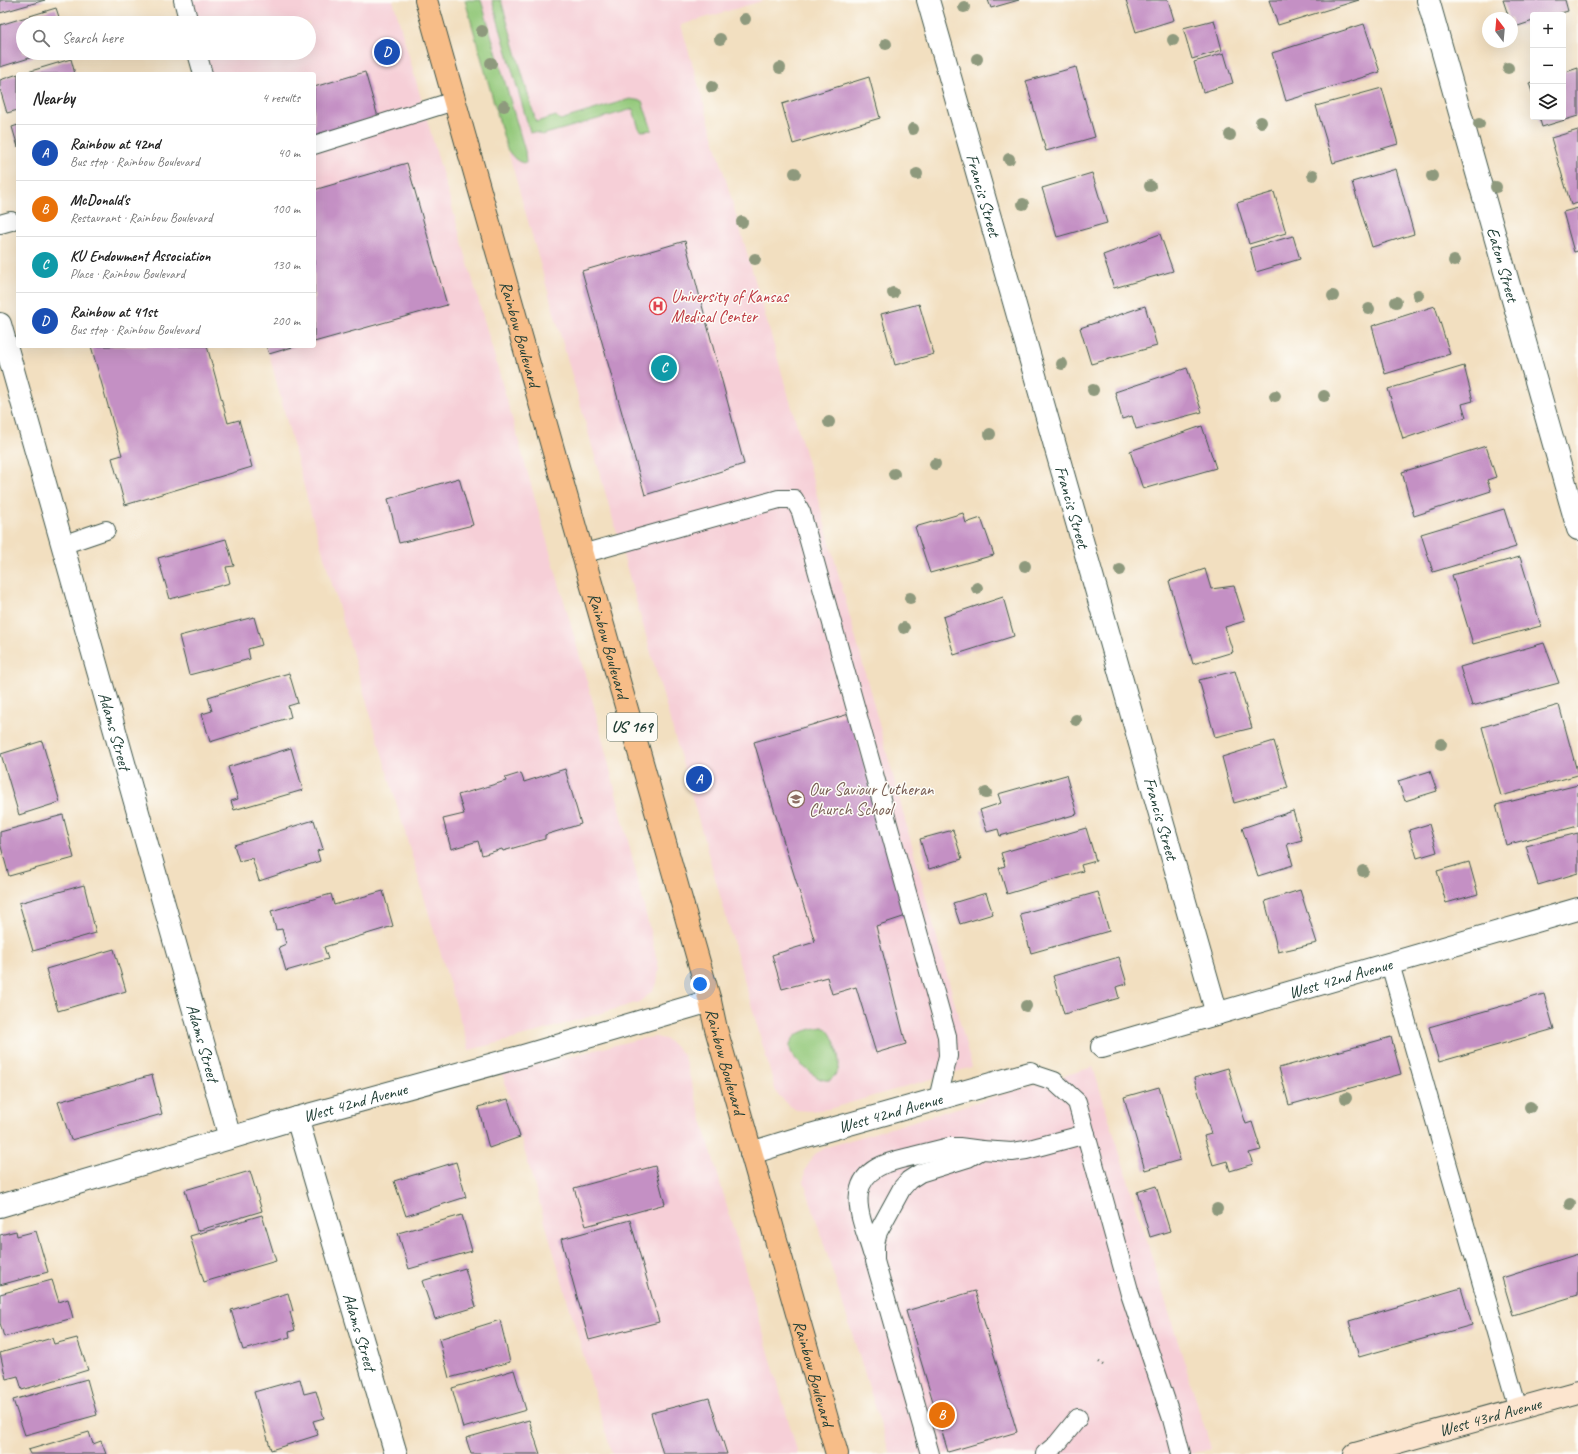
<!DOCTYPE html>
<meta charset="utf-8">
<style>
:root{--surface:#fff;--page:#f6f6f6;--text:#222;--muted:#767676;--line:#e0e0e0;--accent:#1a73e8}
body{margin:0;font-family:Caveat,sans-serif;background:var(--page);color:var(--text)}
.controls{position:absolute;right:12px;top:12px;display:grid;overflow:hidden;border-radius:4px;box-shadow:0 4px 16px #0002}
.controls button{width:36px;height:36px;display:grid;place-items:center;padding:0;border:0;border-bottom:1px solid var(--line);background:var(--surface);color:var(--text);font:20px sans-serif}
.compass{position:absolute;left:1482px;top:12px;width:36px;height:36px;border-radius:50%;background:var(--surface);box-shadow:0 4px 16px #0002;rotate:344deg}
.you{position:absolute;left:700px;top:984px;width:14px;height:14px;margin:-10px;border:3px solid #fff;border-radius:50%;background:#1a73e8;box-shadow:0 0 0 6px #1a73e833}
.badge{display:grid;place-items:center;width:26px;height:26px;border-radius:50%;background:var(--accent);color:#fff;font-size:13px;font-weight:700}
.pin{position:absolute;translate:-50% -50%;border:2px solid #fff;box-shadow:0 1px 4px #0006}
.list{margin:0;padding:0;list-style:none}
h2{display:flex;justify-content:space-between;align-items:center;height:52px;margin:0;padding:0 16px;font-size:17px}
h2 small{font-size:13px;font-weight:400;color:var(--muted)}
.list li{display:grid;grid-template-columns:26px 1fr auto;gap:12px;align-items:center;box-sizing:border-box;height:56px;padding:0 16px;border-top:1px solid var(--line)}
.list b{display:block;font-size:15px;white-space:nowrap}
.list p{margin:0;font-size:13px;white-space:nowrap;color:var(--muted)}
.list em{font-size:13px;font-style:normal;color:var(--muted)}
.icon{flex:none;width:22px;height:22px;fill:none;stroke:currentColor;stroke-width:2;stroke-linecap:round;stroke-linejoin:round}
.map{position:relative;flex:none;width:1578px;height:1454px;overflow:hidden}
.search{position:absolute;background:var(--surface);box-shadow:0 4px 16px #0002;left:16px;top:16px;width:300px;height:44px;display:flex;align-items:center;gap:10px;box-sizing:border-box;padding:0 14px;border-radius:22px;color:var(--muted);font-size:15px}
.panel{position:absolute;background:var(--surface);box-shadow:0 4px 16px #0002;left:16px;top:72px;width:300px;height:276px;border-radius:4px}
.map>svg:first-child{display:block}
</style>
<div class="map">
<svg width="1578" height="1454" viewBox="0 0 1578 1454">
<rect width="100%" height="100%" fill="#fdfcf7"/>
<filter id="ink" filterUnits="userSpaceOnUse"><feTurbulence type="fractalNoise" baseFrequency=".025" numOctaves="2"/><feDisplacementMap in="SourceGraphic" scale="8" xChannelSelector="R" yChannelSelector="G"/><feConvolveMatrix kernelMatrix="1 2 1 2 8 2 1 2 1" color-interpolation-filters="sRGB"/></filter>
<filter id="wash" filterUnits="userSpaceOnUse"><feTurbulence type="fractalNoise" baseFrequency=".012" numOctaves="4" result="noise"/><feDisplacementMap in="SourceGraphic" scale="16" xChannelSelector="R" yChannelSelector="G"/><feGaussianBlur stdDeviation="0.9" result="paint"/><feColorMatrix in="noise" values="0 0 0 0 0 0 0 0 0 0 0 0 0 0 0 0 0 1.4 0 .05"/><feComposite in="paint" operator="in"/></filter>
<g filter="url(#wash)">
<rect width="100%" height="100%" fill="#f2dfc0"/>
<g fill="#f6cfd7">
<polygon points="175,0 393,0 594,706 634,864 659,969 657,983 653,990 647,996 639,1002 514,1039 469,1050 310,509 267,346 314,346 314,74 194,74 189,53 309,53 309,23 181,23"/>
<polygon points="465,0 765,0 681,25 812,477 972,1067 829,1109 810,1111 796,1110 786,1103 776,1092"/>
<polygon points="655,1037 665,1039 677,1047 684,1057 798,1454 612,1454 502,1073 639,1039"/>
<polygon points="1093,1067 1211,1448 1191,1454 890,1454 804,1181 805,1170 815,1154 827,1147"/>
</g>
<g fill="#94c97b" stroke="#5a8358">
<path d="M465,0H481L525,151L526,163C517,163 512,156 507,149Z"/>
<polygon points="492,0 501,0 536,122 556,116 560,120 630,99 642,101 652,130 642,131 639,129 633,109 542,135 538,133 530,132"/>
<path d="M823,1027C833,1030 839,1054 839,1064C839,1071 835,1076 830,1080C820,1081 815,1076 808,1070C776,1047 790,1031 823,1027Z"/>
</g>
<g id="blocks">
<g fill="#c490c4">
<polygon points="0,0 45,0 0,13"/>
<polygon points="988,0 1019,0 991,8"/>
<polygon points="1126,0 1168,0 1174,20 1136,32"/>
<polygon points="1269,0 1359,0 1278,25"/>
<polygon points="1503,0 1565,0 1568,11 1554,15 1533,15 1533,21 1512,28 1512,18 1509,18"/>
<polygon points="56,8 61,23 23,23 23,53 46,53 0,67 0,25"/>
<polygon points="1214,20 1222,50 1192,59 1183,28"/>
<polygon points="1364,24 1380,72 1286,101 1272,53"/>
<polygon points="1224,53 1233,83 1203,92 1194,62"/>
<polygon points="71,59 75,74 21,74"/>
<polygon points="1076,67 1095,137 1046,151 1026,81"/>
<polygon points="1578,68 1578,116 1542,127 1539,117 1563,117 1563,73"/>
<polygon points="365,72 378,117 314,135 314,87"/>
<polygon points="18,74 18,110 7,113 0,89 0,80"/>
<polygon points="869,77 880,118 793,144 782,104"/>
<polygon points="1533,82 1533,95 1529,83"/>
<polygon points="1382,88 1398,144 1333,163 1316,106"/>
<polygon points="18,125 18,147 12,127"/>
<polygon points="1578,130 1578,203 1571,205 1551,138"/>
<polygon points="407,163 447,305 314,342 314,190"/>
<polygon points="1396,169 1414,234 1372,247 1352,182"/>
<polygon points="1092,173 1107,223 1057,237 1042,188"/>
<polygon points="1274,192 1286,233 1249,244 1237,203"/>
<polygon points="1578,208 1578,251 1574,252 1563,212"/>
<polygon points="1160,234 1173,271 1114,288 1103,255"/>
<polygon points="1293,236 1300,259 1256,272 1250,248"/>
<polygon points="685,241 744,464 645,495 582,271"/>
<polygon points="919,304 934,354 895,365 881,314"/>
<polygon points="1145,306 1157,346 1091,364 1080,328"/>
<polygon points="1435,306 1450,354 1385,374 1372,326"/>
<polygon points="91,346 207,346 228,423 239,420 252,467 125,505 112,458 122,455"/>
<polygon points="266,346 296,346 269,354"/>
<polygon points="1464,366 1473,401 1462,404 1466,417 1403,439 1388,389"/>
<polygon points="1187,368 1202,412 1136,429 1132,416 1122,419 1115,392"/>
<polygon points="1202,426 1216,468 1143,489 1130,451"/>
<polygon points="1486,446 1496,477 1487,480 1491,491 1414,516 1402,472"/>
<polygon points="459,478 473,525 399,543 388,499"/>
<polygon points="1504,509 1516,547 1433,572 1421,534"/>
<polygon points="963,513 966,523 981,518 994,555 930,573 915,527"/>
<polygon points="226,539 234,566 226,567 230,583 170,599 158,558"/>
<polygon points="1520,557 1541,626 1473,644 1452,575"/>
<polygon points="1205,569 1211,589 1234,586 1245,621 1225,627 1233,652 1193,664 1169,581"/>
<polygon points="1003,597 1014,636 954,655 943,617"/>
<polygon points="254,617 262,645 248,649 250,659 189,675 179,636"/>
<polygon points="1544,643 1559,683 1472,706 1460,667"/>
<polygon points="1235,671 1252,728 1215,737 1199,680"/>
<polygon points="289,673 298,703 288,706 291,717 210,742 202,714 212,711 208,697"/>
<polygon points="1559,705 1578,775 1501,796 1482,727"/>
<polygon points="849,714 909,915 876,926 906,1044 876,1053 856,987 832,994 827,977 782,989 772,955 815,942 781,833 754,742"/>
<polygon points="42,741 60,802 19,815 1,754"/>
<polygon points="1274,741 1288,788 1234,803 1222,757"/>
<polygon points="291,748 303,790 234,810 231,801 238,799 228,767"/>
<polygon points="565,769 581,824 545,835 545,839 503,851 502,849 482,855 478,841 451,849 443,819 464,814 458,795 506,781 505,778 521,773 524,782"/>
<polygon points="1430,771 1437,791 1405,801 1398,781"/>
<polygon points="1066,775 1077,814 1000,836 998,829 987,832 980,810 1001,803 998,794"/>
<polygon points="1578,785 1578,826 1506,845 1496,805"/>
<polygon points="1293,811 1302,840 1287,844 1293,865 1258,876 1242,828"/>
<polygon points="63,815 74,858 9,876 0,843 0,832"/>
<polygon points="314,820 323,849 317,851 320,861 259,881 252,858 239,861 234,845"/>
<polygon points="1429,824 1437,852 1417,858 1409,830"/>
<polygon points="1086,828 1096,861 1081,865 1083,871 1007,894 999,868 1005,866 1001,853"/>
<polygon points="953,830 962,859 929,869 920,839"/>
<polygon points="1578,833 1578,873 1538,885 1526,846"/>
<polygon points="1469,862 1478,894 1446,903 1437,871"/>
<polygon points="84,885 96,933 33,951 19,903"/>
<polygon points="1300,890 1317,943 1278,952 1265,901"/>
<polygon points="383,891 393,926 324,947 328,959 286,971 279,947 286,944 282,929 276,930 271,911 331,894 334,905"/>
<polygon points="1098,892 1109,931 1031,953 1020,914"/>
<polygon points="986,893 993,914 960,924 953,903"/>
<polygon points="114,949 126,991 58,1011 46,969"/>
<polygon points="1119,957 1127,984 1116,987 1119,998 1064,1014 1053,976"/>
<polygon points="1544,994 1554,1029 1439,1062 1429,1027"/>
<polygon points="1391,1037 1401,1074 1289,1105 1279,1068"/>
<polygon points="1228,1068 1246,1124 1252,1122 1261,1150 1249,1153 1253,1164 1230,1171 1227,1161 1213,1165 1204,1136 1211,1134 1194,1078"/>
<polygon points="152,1075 162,1114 71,1140 58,1102"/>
<polygon points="1159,1087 1180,1160 1145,1170 1124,1097"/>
<polygon points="508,1099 520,1137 489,1148 478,1107"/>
<polygon points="456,1162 466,1197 406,1216 394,1181"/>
<polygon points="655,1166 665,1204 586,1226 574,1188"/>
<polygon points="250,1171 262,1211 197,1231 185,1190"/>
<polygon points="1156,1186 1170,1231 1150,1237 1137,1192"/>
<polygon points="262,1215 276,1261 204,1282 190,1236"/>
<polygon points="462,1215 472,1251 409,1269 398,1233"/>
<polygon points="630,1220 659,1322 589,1340 561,1239"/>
<polygon points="16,1231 17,1236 36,1231 48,1272 0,1285 0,1235"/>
<polygon points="1578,1254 1578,1295 1513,1315 1502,1278"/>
<polygon points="465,1268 476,1307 435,1319 422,1281"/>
<polygon points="52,1280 59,1302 68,1299 73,1318 4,1337 0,1323 0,1294"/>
<polygon points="1461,1288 1472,1325 1359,1357 1349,1321"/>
<polygon points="975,1291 1017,1432 948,1452 906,1311"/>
<polygon points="288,1293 293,1311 290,1312 295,1330 289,1332 290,1337 243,1350 231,1310"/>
<polygon points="500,1320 510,1362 449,1378 439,1339"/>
<polygon points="52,1338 54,1344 77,1338 88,1370 22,1390 18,1376 6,1379 0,1353"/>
<polygon points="514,1370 526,1410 463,1428 452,1388"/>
<polygon points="87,1379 97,1415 25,1435 13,1400"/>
<polygon points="300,1379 304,1394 316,1391 324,1418 313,1421 318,1435 271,1450 254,1392"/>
<polygon points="709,1398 727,1454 663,1454 651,1413"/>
<polygon points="529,1420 540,1454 471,1454 466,1438"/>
<polygon points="89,1432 93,1444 101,1441 106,1454 30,1454 28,1450"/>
</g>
</g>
</g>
<g filter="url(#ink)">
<use href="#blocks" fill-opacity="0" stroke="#3f5549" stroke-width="1"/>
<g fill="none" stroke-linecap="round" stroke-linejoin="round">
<g stroke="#3f5549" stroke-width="20">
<g id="lane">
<polyline points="183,0 189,23"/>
<polyline points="197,53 203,74"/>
<polyline points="314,145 454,101"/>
<polyline points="0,224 11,221"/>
<polyline points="62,545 106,530"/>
<polyline points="582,554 779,499 794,499 801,512 947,1036 948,1056 938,1099"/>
<polyline points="1390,964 1518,1409"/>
<polyline points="1030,1073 1054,1081 1077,1102 1130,1294 1172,1419 1181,1454"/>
<path d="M872,1253C867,1235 856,1212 859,1193C863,1166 892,1161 913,1156C925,1153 937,1150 949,1147H959L982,1150"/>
<polyline points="930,1454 875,1261 875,1244 878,1232 902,1188 909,1180 920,1173 968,1158 982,1150 1012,1152 1026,1150 1086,1134"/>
<polyline points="1045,1454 1057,1444 1078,1418"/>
</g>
</g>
<g stroke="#3f5549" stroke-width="24">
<g id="street">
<path id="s1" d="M928,0L1217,1014"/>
<path id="s2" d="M1428,0L1578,529"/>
<path id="s3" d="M0,324L230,1138"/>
<path id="s4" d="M1102,1047L1578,909"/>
<path id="s5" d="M297,1118L396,1454"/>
<path id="s6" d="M751,1153L796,1139L1030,1073"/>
<path id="s7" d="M0,1206L297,1118L523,1056L710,1001"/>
</g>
</g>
<g stroke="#3f5549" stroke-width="24">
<g id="secondary">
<path id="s8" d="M1355,1454L1578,1392"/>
</g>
</g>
<g stroke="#3f5549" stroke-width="24">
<g id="primary">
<path id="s9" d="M426,0L575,527L710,1001L716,1029L837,1454"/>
</g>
</g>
<polyline stroke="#3f5549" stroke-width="2.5" stroke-dasharray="1 3" stroke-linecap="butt" points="1099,1362 1103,1365"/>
<use href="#lane" stroke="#fff" stroke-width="18"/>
<use href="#street" stroke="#fff" stroke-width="22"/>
<use href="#secondary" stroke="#fce5cf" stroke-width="22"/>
<use href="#primary" stroke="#f7bd88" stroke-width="22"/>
</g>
<g fill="#8e997d">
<circle cx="964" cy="7" r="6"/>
<circle cx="745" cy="19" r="6"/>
<circle cx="482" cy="31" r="6"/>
<circle cx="720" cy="39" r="6"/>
<circle cx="1173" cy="40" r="6"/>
<circle cx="886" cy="44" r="6"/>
<circle cx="977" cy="59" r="6"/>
<circle cx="491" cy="63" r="6"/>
<circle cx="780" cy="68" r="6"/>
<circle cx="1508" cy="68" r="6"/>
<circle cx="712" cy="87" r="6"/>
<circle cx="504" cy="106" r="6"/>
<circle cx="1261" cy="122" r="6"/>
<circle cx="1479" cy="124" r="6"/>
<circle cx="913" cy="129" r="6"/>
<circle cx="1230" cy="135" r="6"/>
<circle cx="1009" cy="159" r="6"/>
<circle cx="795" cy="173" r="6"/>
<circle cx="917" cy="174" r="6"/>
<circle cx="1313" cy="175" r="6"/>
<circle cx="1432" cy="176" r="6"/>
<circle cx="1150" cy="186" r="6"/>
<circle cx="1496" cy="187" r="6"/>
<circle cx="1023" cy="204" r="6"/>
<circle cx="742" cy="222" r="6"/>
<circle cx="755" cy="259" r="6"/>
<circle cx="1454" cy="261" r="6"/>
<circle cx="893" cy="293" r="6"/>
<circle cx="1418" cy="295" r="6"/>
<circle cx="1333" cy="296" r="6"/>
<circle cx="1396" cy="302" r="6"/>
<circle cx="1369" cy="309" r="6"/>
<circle cx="1062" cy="364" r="6"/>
<circle cx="1093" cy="390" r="6"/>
<circle cx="1275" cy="396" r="6"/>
<circle cx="1324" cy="396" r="6"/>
<circle cx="829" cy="422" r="6"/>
<circle cx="990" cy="434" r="6"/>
<circle cx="935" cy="464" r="6"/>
<circle cx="894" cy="474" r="6"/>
<circle cx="1025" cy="566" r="6"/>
<circle cx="1120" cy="570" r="6"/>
<circle cx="977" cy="588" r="6"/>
<circle cx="910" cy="598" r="6"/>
<circle cx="904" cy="628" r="6"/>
<circle cx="1076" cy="720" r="6"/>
<circle cx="1441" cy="744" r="6"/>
<circle cx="986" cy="793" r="6"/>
<circle cx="1363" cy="871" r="6"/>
<circle cx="1026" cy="1006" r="6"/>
<circle cx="1346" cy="1098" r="6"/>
<circle cx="1530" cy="1107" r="6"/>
<circle cx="1570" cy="1204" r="6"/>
<circle cx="1217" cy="1209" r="6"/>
</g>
</g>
<defs>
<g id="hospital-ring" transform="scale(0.9)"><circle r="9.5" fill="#fdfcf7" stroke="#e0444e" stroke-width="1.5"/><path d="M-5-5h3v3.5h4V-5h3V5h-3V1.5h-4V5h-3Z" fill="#e0444e"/></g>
<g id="school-ring" transform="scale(0.9)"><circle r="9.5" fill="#fdfcf7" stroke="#8d6e63" stroke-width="1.5"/><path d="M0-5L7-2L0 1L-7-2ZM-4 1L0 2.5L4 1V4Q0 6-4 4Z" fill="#8d6e63"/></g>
</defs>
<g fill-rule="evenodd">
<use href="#hospital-ring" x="658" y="306"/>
<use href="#school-ring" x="796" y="799"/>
</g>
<g text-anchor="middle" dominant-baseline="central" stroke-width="3" stroke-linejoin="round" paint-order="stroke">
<rect fill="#fdfcf7" stroke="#62766e" stroke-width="1" x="607" y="713" width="50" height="28" rx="3"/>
<g font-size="16" font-weight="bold" fill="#1f3d34">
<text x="632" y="727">US 169</text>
</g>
<g font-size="17" fill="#1f3d34" stroke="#fdfcf7">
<text stroke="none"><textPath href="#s1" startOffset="203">Francis Street</textPath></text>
<text stroke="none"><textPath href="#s2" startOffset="275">Eaton Street</textPath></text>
<text stroke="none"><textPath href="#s9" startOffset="347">Rainbow Boulevard</textPath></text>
<text stroke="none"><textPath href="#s1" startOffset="527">Francis Street</textPath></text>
<text stroke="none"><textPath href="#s9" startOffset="671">Rainbow Boulevard</textPath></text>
<text stroke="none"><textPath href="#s3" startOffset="423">Adams Street</textPath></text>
<text stroke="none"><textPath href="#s1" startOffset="851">Francis Street</textPath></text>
<text stroke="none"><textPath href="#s4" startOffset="248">West 42nd Avenue</textPath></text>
<text stroke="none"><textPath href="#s3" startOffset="747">Adams Street</textPath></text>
<text stroke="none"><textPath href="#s9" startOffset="1103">Rainbow Boulevard</textPath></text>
<text stroke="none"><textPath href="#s7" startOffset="370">West 42nd Avenue</textPath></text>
<text stroke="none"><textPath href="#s6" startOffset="145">West 42nd Avenue</textPath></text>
<text stroke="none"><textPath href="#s5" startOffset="223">Adams Street</textPath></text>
<text stroke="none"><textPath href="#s9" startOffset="1427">Rainbow Boulevard</textPath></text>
<text stroke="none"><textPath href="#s8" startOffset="140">West 43rd Avenue</textPath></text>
</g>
<g font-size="17" fill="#be3a42" stroke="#fdfcf7" text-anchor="start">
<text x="671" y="296">University of Kansas<tspan x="671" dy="20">Medical Center</tspan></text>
</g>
<g font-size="17" fill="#785e54" stroke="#fdfcf7" text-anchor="start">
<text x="809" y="789">Our Saviour Lutheran<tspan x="809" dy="20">Church School</tspan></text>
</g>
</g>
</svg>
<div class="controls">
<button>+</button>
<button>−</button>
<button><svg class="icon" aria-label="layers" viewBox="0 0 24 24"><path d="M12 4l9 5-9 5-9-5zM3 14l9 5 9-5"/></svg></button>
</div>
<svg class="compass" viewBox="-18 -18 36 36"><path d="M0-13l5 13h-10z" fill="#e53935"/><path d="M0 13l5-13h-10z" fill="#767676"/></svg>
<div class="you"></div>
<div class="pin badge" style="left:699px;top:779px;background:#1a4fb4">A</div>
<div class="pin badge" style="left:942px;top:1415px;background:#e8710a">B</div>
<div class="pin badge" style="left:664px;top:368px;background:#0f9aa8">C</div>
<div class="pin badge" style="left:387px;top:52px;background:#1a4fb4">D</div>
<div class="search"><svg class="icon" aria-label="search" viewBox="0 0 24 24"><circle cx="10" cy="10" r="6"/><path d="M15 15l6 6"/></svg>Search here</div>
<section class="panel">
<h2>Nearby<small>4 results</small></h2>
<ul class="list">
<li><span class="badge" style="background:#1a4fb4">A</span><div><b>Rainbow at 42nd</b><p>Bus stop · Rainbow Boulevard</p></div><em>40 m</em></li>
<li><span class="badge" style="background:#e8710a">B</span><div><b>McDonald's</b><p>Restaurant · Rainbow Boulevard</p></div><em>100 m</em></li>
<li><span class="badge" style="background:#0f9aa8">C</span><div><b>KU Endowment Association</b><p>Place · Rainbow Boulevard</p></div><em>130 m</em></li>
<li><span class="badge" style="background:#1a4fb4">D</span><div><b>Rainbow at 41st</b><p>Bus stop · Rainbow Boulevard</p></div><em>200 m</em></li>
</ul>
</section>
</div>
